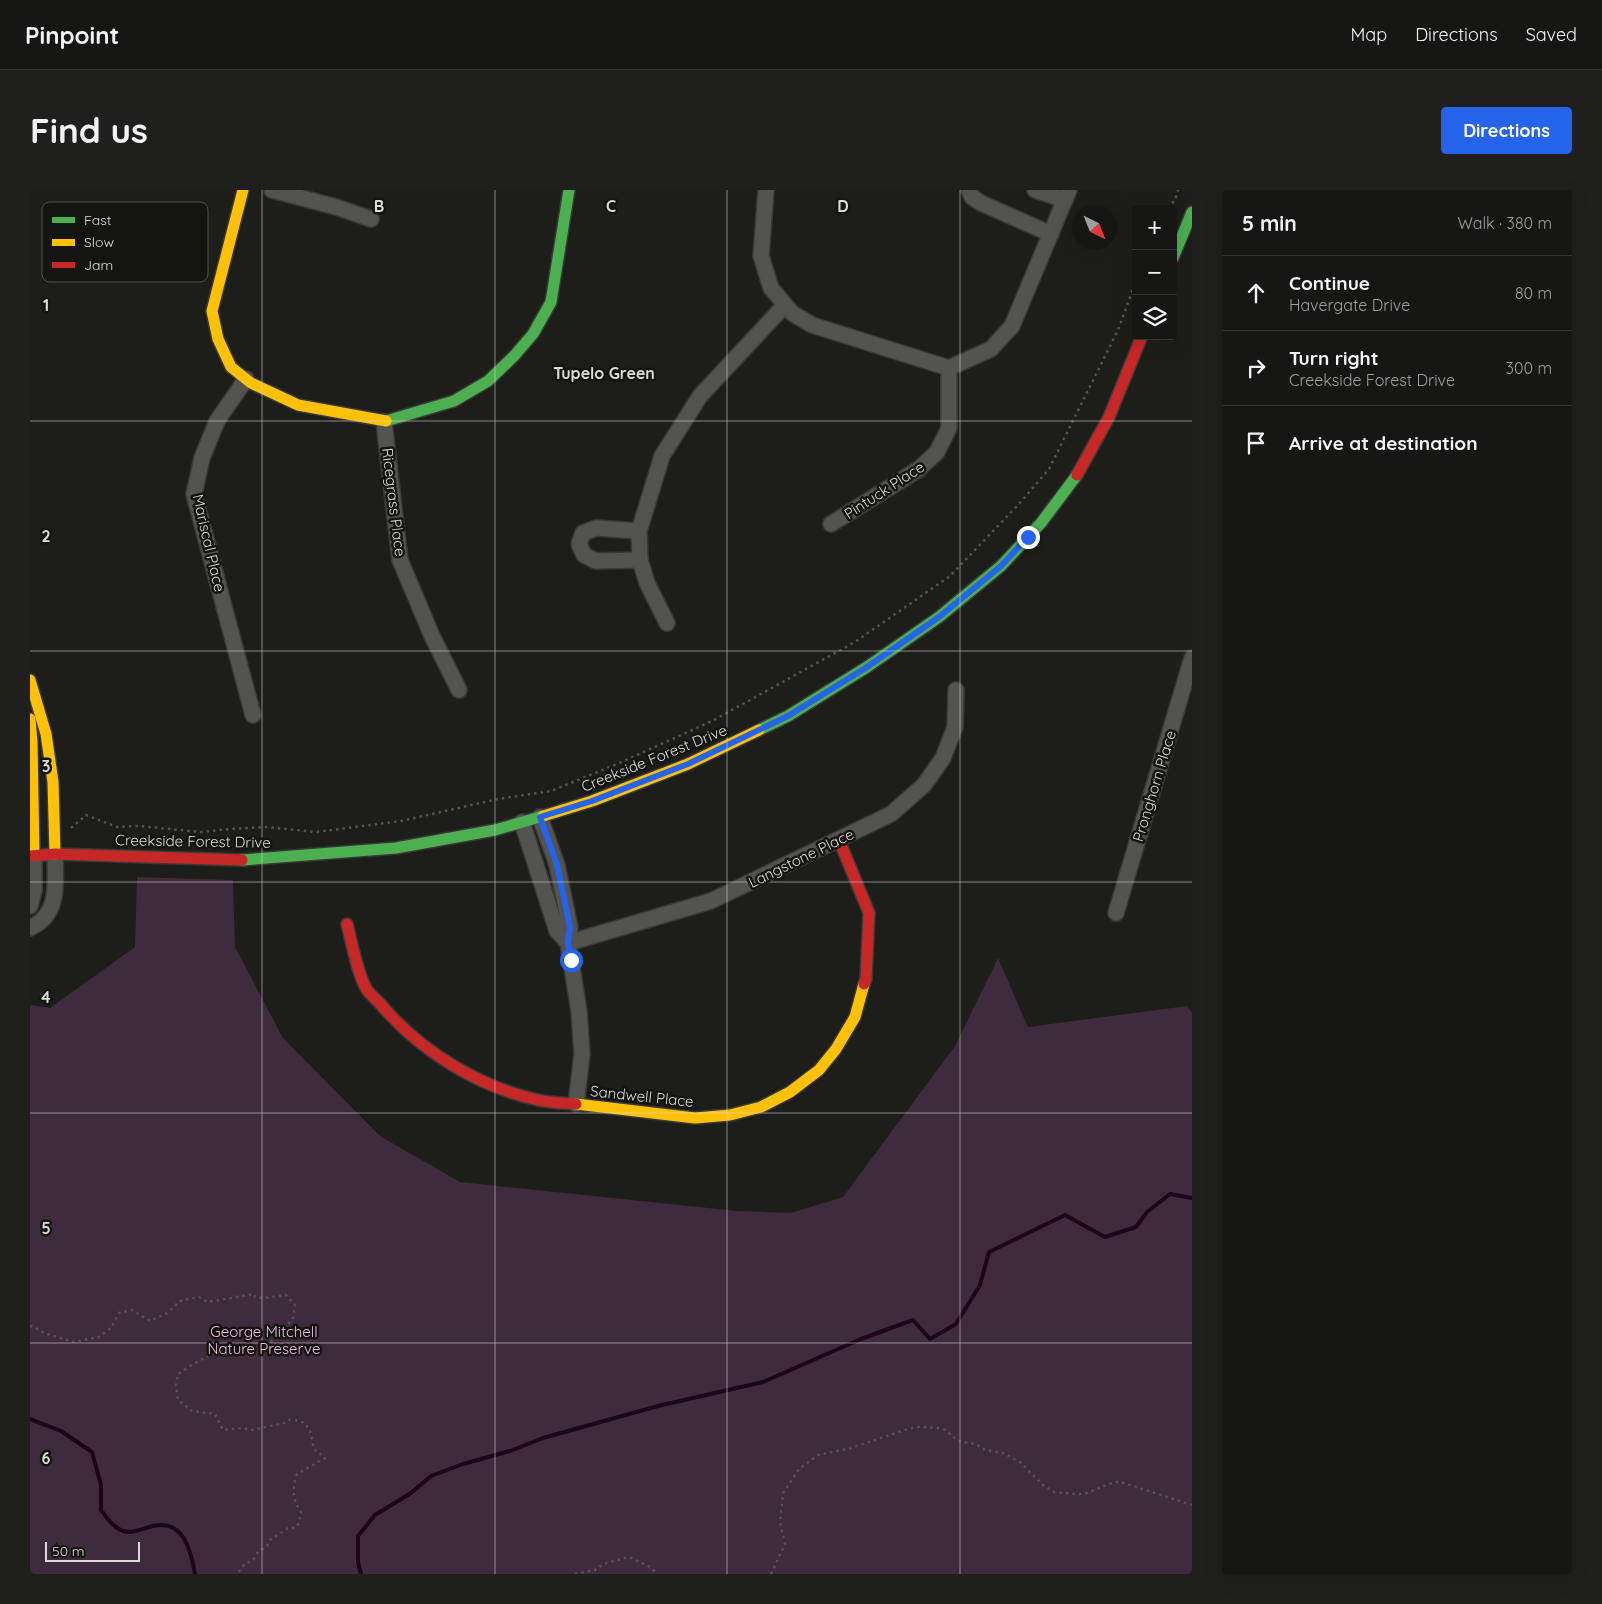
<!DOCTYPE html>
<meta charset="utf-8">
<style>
:root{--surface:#161614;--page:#1f1f1d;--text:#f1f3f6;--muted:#9e9fa0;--line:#353534;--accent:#2563eb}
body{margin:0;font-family:Quicksand,sans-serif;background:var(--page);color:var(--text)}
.controls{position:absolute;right:15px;top:15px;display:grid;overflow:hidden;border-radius:5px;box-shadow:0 5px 20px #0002}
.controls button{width:45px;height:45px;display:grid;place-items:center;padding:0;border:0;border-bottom:1px solid var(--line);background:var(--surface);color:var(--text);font:25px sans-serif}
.compass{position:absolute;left:1042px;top:15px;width:45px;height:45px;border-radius:50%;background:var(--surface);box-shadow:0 5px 20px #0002;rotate:137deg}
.scale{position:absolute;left:15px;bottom:12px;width:95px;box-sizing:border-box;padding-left:5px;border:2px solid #dbdcd8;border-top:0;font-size:14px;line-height:18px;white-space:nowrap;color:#dbdcd8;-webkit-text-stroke:4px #151510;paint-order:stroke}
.stop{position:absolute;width:15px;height:15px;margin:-11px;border:4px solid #2563eb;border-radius:50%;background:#fff}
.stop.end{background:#2563eb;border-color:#fff;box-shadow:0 1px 5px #0008}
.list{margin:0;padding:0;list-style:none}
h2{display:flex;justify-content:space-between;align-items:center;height:65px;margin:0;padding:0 20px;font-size:21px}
h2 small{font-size:16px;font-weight:400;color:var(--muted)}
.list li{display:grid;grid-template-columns:32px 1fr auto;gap:15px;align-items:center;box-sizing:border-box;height:75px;padding:0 20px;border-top:1px solid var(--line)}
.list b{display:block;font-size:19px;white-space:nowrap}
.list p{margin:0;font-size:16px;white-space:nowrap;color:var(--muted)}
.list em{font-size:16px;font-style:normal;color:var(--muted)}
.icon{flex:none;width:28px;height:28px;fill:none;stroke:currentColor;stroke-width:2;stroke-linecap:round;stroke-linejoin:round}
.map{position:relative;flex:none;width:1162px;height:1384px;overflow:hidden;border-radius:5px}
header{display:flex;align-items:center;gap:30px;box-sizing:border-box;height:70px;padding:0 25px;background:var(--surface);border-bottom:1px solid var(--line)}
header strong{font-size:24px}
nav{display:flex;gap:28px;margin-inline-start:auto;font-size:18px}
.intro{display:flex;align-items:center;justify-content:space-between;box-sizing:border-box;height:120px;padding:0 30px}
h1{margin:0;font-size:35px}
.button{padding:12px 22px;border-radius:5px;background:var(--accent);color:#fff;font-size:18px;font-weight:700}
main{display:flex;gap:30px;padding:0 30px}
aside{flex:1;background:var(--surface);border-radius:5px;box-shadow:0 5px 20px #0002}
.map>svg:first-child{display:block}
</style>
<header>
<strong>Pinpoint</strong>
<nav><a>Map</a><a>Directions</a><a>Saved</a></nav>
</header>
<div class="intro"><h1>Find us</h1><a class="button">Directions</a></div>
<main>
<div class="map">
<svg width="1162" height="1384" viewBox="0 0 1162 1384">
<rect width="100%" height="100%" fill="#1d1d1a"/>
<polygon fill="#3e2b3d" points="107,687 203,690 205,757 253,848 350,946 430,992 707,1021 761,1023 813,1007 925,856 968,768 998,837 1157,816 1162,823 1162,1384 0,1384 0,815 20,818 105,757"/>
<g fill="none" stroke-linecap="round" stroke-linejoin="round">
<g stroke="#1d051d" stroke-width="4">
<path d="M0,1229L31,1241L62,1262L71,1295V1320C77,1328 83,1337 93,1341C104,1344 113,1338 123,1336C154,1329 161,1361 165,1384"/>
<polyline points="331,1384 328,1372 328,1346 345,1325 381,1303 401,1286 433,1274 480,1261 513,1248 628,1216 733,1192 831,1149 883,1130 900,1149 926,1134 950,1095 959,1062 1035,1025 1075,1047 1106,1037 1117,1022 1140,1004 1162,1008"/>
</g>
<g stroke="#393a37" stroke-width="18">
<g id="street">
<polyline points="242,0 306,17 341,29"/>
<polyline points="736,0 731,66 741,98 762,123 782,135 919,178 961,159 982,136 1039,0"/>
<polyline points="939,0 942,7 951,13 1021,44"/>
<polyline points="1005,0 1035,10"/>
<polyline points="216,189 187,231 172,268 164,304 223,525"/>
<polyline points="354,232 370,370 402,446 429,500"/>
<polyline points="801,334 889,279 907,262 919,238 919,178"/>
<polyline points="609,341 566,338 553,343 549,354 554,365 566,371 610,370"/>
<polyline points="637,433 617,393 610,370 609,341 632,266 670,206 755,115"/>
<polyline points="510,627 527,675 540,737 538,753 549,821 552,864 546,914"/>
<polyline points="492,632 527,741 538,753"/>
<polyline points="0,716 4,700 4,665"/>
<polyline points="1086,723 1162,468"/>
<path d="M0,738C31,724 25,692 25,664"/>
<polyline points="538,753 681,711 861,624 894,595 913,568 925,537 926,500"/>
</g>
</g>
<g stroke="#393a37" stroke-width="14">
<g id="fast">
<polyline points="1143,68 1162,22"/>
<polyline points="356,231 424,211 458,191 484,166 503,144 521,112 539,0"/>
<polyline points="729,540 758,526 837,477 909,427 971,376 1011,333 1047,285"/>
<polyline points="212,670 366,658 465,640 513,626"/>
</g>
</g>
<g stroke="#393a37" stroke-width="14">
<g id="slow">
<polyline points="213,0 182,121 188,149 201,177 221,193 268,215 356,231"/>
<polyline points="0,490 16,544 23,592 25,664"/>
<polyline points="0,529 2,552 4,665"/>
<polyline points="513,626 562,611 658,574 729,540"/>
<polyline points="546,914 665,928 700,925 731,917 760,902 789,880 806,859 825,827 834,794"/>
</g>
</g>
<g stroke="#393a37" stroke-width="14">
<g id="jam">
<polyline points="1047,285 1079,227 1112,146"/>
<polyline points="809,650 839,723 836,789 834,794"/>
<polyline points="0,666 25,664 212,670"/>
<path d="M317,734C322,753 327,783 337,800C342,806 348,811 353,817C392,862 449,897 508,910C520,913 533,913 546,914"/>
</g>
</g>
<g stroke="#545452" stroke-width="2.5" stroke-dasharray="2.5 4" stroke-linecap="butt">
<polyline points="1139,19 1146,7 1148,0"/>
<polyline points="41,638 56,625 87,637 108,636 171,642 200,639 236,637 286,642 371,631 468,609 521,601 587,574 682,531 825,452 920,386 988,315 1019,279 1088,140 1106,91"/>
<path d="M0,1137L2,1136L14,1143L44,1152L69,1147L81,1138L89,1123L102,1120L120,1131L137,1123L150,1111L169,1107L177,1112L224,1104L225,1107L234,1108L256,1105L265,1115L263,1128L247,1149L232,1155L223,1166C217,1164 208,1159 201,1160C183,1161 163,1174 148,1184L146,1196L148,1210L162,1221L185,1224L193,1240L212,1238L222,1240L254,1233L259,1230H265L275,1233L280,1241L284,1259L295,1268L267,1284C262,1299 262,1309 271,1322L269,1333L265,1338H258L240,1350L237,1356L228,1362L223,1370L215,1374L207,1384"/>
<polyline points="545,1384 565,1380 573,1374 599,1367 618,1376 628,1384"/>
<polyline points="741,1384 755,1354 750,1332 753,1303 769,1279 788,1265 821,1258 878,1239 887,1237 909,1238 915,1240 928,1251 945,1254 956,1260 973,1263 990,1272 1013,1295 1024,1302 1046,1304 1054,1304 1084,1292 1091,1292 1162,1315"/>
</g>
<use href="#street" stroke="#535351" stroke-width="15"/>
<use href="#fast" stroke="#4caf50" stroke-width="11"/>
<use href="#slow" stroke="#ffc107" stroke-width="11"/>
<use href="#jam" stroke="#c62828" stroke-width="11"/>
</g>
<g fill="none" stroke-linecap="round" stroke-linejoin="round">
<polyline stroke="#2563eb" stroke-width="6" points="541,770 538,753 540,737 527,675 510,627 562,611 658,574 758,526 837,477 909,427 971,376 998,347"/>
</g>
<path fill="none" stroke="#dbdcd8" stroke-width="1" stroke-opacity="0.55" d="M232,0V1384M465,0V1384M697,0V1384M930,0V1384M0,231H1162M0,461H1162M0,692H1162M0,923H1162M0,1153H1162"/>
<g text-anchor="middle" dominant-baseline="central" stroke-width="5" stroke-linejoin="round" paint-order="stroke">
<g font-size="15" fill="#dbdcd8" stroke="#151510">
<text transform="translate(854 300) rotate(-33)">Pintuck Place</text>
<text transform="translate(364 312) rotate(83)">Ricegrass Place</text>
<text transform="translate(179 353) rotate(77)">Mariscal Place</text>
<text transform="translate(624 568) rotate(-22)">Creekside Forest Drive</text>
<text transform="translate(1124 596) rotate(-73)">Pronghorn Place</text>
<text transform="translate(163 651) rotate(1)">Creekside Forest Drive</text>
<text transform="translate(771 668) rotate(-26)">Langstone Place</text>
<text transform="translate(612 906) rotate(6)">Sandwell Place</text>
</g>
<g font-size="15" fill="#f3baf0" stroke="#151510">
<text x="234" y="1141">George Mitchell<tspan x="234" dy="17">Nature Preserve</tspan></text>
</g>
<g font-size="16" font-weight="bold" fill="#dbdcd8" stroke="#151510">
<text x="574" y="183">Tupelo Green</text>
</g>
</g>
<rect x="12" y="12" width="166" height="80" rx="8" fill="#151510" stroke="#50514c" stroke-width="1"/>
<rect x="22" y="27" width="23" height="6" fill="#4caf50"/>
<rect x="22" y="49" width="23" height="7" fill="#ffc107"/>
<rect x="22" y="72" width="23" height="6" fill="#c62828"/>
<g font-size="14" fill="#dbdcd8">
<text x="54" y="35">Fast</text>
<text x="54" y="57">Slow</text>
<text x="54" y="80">Jam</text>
</g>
<g font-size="16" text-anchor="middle" font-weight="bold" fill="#dbdcd8" stroke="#151510" stroke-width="5" stroke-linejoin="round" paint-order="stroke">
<text x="349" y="22">B</text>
<text x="581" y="22">C</text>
<text x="813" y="22">D</text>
<text x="16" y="121">1</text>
<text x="16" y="352">2</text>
<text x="16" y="582">3</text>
<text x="16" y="813">4</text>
<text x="16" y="1044">5</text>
<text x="16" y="1274">6</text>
</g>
</svg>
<div class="controls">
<button>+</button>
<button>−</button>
<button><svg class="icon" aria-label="layers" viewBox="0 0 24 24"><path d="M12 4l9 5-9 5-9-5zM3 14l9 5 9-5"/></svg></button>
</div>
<svg class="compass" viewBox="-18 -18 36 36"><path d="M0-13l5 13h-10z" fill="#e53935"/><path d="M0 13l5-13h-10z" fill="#9e9fa0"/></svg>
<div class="scale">50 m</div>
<div class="stop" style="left:541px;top:770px"></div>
<div class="stop end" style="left:998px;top:347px"></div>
</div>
<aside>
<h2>5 min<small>Walk · 380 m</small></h2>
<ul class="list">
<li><svg class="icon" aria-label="ahead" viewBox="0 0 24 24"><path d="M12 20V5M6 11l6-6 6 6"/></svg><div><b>Continue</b><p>Havergate Drive</p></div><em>80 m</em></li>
<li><svg class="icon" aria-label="right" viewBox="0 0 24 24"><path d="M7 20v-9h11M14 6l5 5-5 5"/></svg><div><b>Turn right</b><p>Creekside Forest Drive</p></div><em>300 m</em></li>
<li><svg class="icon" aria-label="arrive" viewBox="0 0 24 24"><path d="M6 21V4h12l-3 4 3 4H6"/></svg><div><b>Arrive at destination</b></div></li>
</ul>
</aside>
</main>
